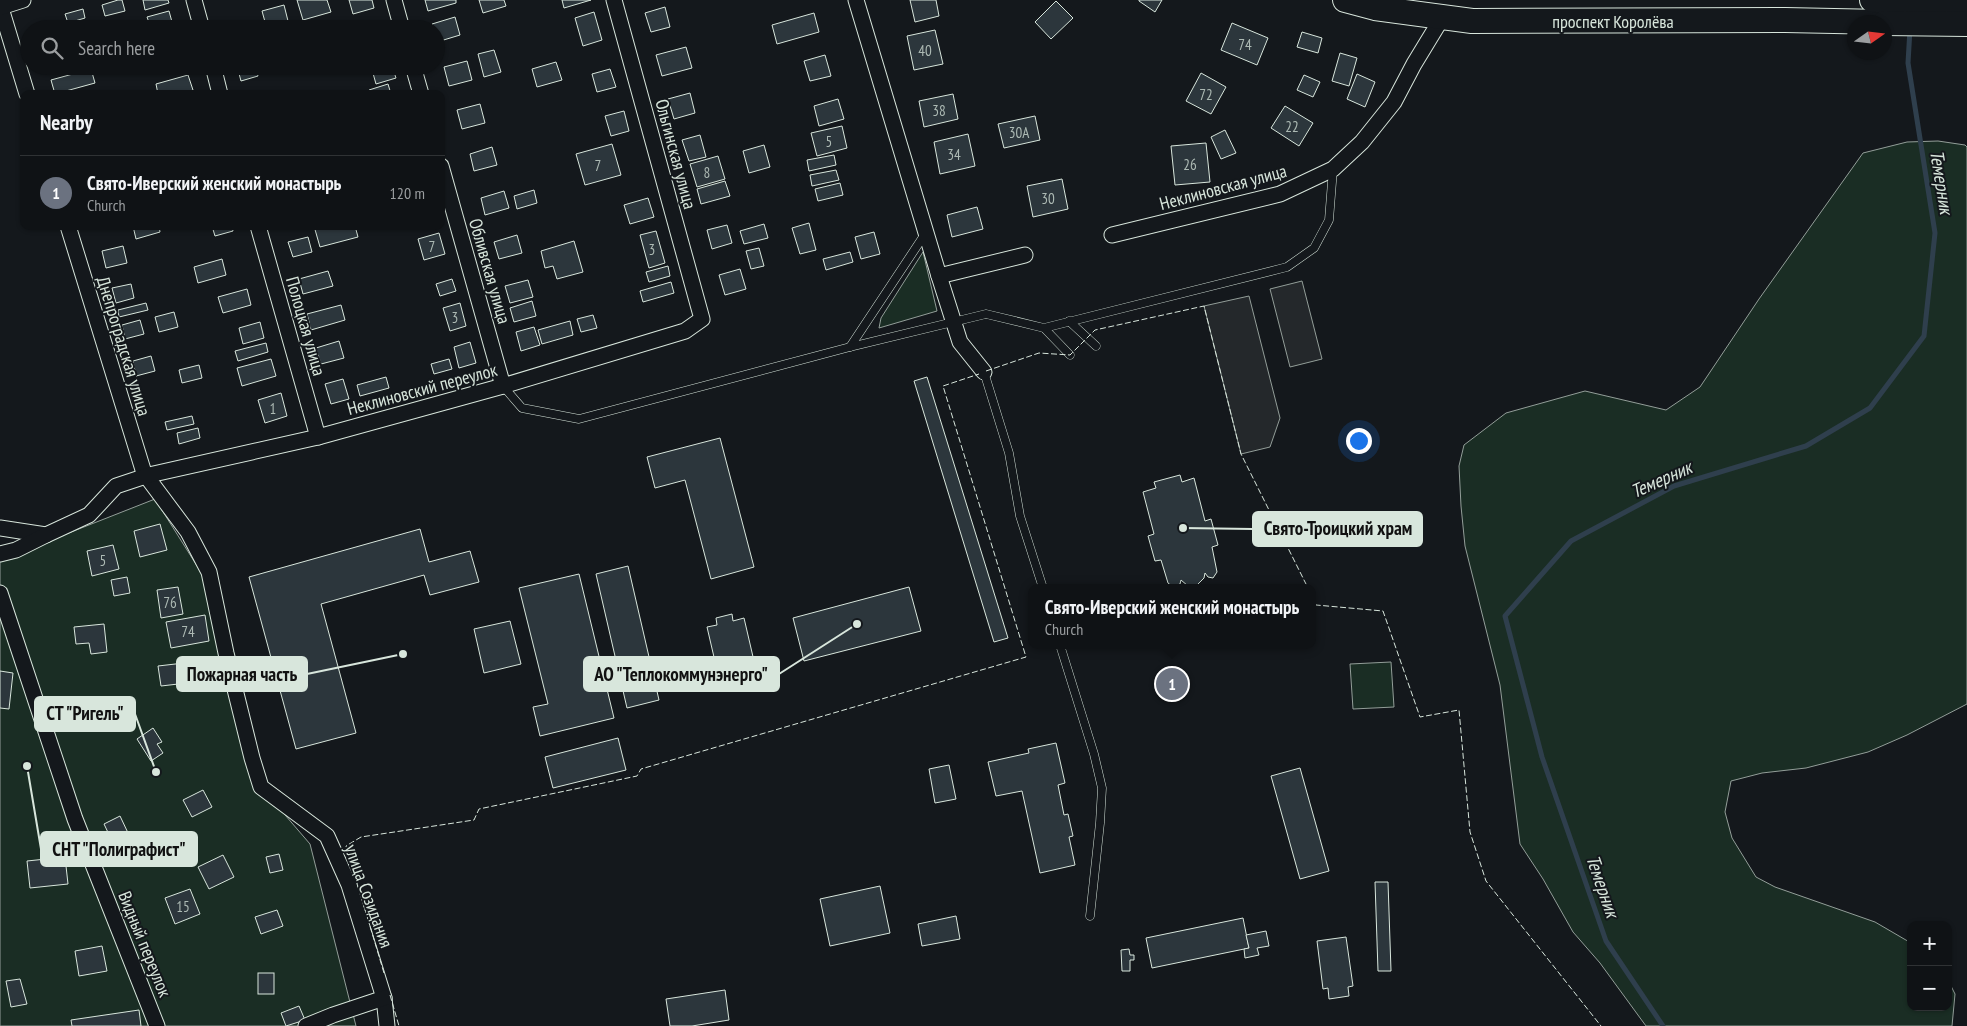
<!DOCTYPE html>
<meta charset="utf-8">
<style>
:root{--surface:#0f1215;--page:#1d2022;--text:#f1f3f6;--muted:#9b9ea0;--line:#2f3234;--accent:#ffb74d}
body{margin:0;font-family:"PT Sans Narrow",sans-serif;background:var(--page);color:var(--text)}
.controls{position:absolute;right:15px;bottom:15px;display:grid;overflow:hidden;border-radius:10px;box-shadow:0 1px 4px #0004}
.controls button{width:45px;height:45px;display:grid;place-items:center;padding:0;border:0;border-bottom:1px solid var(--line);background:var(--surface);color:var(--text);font:25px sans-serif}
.compass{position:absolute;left:1847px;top:15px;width:45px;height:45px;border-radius:50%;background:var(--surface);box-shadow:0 1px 4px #0004;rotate:76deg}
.you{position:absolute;left:1358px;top:440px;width:18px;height:18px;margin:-12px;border:4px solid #fff;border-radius:50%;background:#1a73e8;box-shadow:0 0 0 8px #1a73e833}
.badge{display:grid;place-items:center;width:32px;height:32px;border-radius:50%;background:var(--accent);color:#fff;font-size:16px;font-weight:700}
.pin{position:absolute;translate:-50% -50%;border:2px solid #fff;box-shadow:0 1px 5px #0006}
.popup{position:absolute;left:1028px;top:584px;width:288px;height:65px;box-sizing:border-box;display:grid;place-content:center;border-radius:10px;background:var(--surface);filter:drop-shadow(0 1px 4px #0005);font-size:16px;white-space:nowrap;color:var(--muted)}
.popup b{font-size:19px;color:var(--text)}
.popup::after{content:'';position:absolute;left:50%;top:100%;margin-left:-10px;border:10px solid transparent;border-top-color:var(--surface)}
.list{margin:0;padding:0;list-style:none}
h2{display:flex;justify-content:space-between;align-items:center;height:65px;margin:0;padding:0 20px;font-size:21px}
h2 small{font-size:16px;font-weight:400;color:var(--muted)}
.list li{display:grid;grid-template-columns:32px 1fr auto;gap:15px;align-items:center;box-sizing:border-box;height:75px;padding:0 20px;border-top:1px solid var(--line)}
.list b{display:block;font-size:19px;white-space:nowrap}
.list p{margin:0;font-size:16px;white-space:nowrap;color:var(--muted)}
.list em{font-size:16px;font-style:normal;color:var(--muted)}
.icon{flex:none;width:28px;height:28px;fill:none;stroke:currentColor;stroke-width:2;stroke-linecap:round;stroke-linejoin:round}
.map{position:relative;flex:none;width:1967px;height:1026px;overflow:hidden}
.search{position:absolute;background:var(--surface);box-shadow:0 1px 4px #0004;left:20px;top:20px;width:425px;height:55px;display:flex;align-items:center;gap:12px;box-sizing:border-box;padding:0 18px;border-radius:28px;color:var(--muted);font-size:19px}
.panel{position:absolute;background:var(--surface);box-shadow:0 1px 4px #0004;left:20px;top:90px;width:425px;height:140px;border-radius:10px}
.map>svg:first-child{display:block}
</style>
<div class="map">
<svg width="1967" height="1026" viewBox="0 0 1967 1026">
<rect width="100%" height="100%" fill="#14181c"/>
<g fill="#1a2d24" stroke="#939e99">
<polygon points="1938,141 1965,145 1967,147 1967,704 1907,735 1868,752 1806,768 1762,773 1731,781 1725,812 1732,838 1756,877 1775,887 1875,922 1911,943 1911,1007 1948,1007 1948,980 1955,994 1952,1026 1646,1026 1600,963 1573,932 1543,879 1520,844 1500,685 1465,546 1461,506 1459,466 1464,445 1506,413 1585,391 1666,410 1700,387 1759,299 1863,153 1907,142"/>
<polygon points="923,252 937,311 879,328 881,318"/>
<polygon points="155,499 204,577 261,787 310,844 356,1026 0,1026 0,560"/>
<polygon points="1391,662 1394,707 1353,709 1350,664"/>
</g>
<g fill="#24282b" stroke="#939e99">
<polygon points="1302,281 1322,359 1290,367 1270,289"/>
<polygon points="1249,296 1280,418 1270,447 1241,454 1204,306"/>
</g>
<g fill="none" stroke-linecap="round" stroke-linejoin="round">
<polyline stroke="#2f3f4d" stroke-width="5" points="1663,1026 1606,941 1542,757 1505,616 1571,541 1674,486 1806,446 1870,408 1924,336 1935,233 1908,63 1910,29"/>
</g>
<g fill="#2c363c" stroke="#d8e6dc">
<polygon points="118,0 122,0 125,11 105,16 102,5"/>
<polygon points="143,0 168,0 169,3 145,10"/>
<polygon points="297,0 327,0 331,12 303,20"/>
<polygon points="349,0 372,0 374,8 353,14"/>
<polygon points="425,0 456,0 456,3 428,11"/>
<polygon points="479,0 504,0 506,6 483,13"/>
<polygon points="562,0 591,0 564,8"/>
<polygon points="910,0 936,0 939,16 915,22"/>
<polygon points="1139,0 1162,0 1155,12 1139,1"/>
<polygon points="1056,1 1073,18 1051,39 1035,22"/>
<polygon points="284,5 290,29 267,29 262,11"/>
<polygon points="665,7 670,27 651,32 645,13"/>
<polygon points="83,9 85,18 68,23 65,14"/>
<polygon points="169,11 172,22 151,28 147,17"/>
<polygon points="594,12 602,40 583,46 575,18"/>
<polygon points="814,13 819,32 777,44 772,25"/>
<polygon points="455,17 460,35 437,42 436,29 433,29 432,24"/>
<polygon points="58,21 60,29 36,29 35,28"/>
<polygon points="1232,23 1268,38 1257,65 1221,50"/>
<polygon points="935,30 943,64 914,70 907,36"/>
<polygon points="1302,32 1322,38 1318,53 1297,47"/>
<polygon points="686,47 692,68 662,76 656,55"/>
<polygon points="494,50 501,72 484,77 478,54"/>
<polygon points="1340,53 1357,58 1349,86 1332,81"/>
<polygon points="825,55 831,76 810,81 804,61"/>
<polygon points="467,61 472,80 449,86 444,67"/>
<polygon points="556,62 562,80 537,87 532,69"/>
<polygon points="237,66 255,66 258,76 241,81"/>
<polygon points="371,66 392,66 396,78 376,84"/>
<polygon points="91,69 95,83 55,94 51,80"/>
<polygon points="610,69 616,87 597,92 592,74"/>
<polygon points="1201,73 1226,87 1211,114 1186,101"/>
<polygon points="1357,74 1375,82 1365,107 1347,99"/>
<polygon points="188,75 193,90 180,94 158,94 156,84"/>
<polygon points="1304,75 1320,82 1313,97 1297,90"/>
<polygon points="388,84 391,94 370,94 369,90"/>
<polygon points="690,93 695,113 674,119 668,99"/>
<polygon points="953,94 958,119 924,127 919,101"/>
<polygon points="838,99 844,119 819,126 814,106"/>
<polygon points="480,104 485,123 462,129 457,110"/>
<polygon points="1285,106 1313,123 1299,146 1271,128"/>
<polygon points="624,111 629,131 611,136 605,116"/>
<polygon points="1035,116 1040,140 1004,148 998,124"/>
<polygon points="842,126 847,148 817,156 811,133"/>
<polygon points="1225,130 1236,153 1221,159 1211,137"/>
<polygon points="968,134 975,166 940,174 934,142"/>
<polygon points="700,135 706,157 689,161 682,140"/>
<polygon points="1206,143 1210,182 1175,185 1171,146"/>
<polygon points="612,144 621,175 585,185 576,154"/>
<polygon points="764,145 770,167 749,173 743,151"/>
<polygon points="492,147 497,165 474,171 470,154"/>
<polygon points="834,155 836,165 809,171 807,160"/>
<polygon points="718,156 725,179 697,187 690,164"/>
<polygon points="836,170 839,180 812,186 810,175"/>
<polygon points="1062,179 1068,209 1033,217 1027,186"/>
<polygon points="725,181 730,196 701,204 697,189"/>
<polygon points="840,183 843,195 818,201 815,189"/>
<polygon points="534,190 537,203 517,209 514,196"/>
<polygon points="504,191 509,208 485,215 481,198"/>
<polygon points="648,198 654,217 630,224 624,205"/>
<polygon points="977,207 983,229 952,237 947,215"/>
<polygon points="809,223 816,250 800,254 792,228"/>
<polygon points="764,224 768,238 744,244 740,231"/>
<polygon points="727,225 732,243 712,249 707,230"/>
<polygon points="133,226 159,226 160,232 136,239"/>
<polygon points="212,226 232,226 233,231 215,236"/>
<polygon points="314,226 355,226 358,237 320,247"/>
<polygon points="656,231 665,263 649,268 640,235"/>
<polygon points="874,232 880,254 861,259 855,237"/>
<polygon points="439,233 445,254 424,260 418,239"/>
<polygon points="517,235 522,253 499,259 494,242"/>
<polygon points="308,237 312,252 293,257 288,242"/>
<polygon points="574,241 583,272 557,279 553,266 545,268 541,251"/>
<polygon points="123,246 127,263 106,268 102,251"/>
<polygon points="759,248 764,266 751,269 746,251"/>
<polygon points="850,252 853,262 826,270 823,259"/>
<polygon points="222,259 226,275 198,283 194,267"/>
<polygon points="668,266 670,276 649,282 646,272"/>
<polygon points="740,269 746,289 725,295 719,275"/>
<polygon points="328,271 333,286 303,294 299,279"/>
<polygon points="452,279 456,291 440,296 436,284"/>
<polygon points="528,280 533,297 510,303 505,286"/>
<polygon points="671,282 674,293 643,302 640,291"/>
<polygon points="131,284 134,298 116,303 112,288"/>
<polygon points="247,289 251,305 223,313 218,297"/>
<polygon points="532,301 536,316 514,322 510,308"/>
<polygon points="146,303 148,310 119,317 118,310"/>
<polygon points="460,303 466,326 450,331 443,308"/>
<polygon points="341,305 345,320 311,330 307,314"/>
<polygon points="174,312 178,327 159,332 155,317"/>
<polygon points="593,315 597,328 581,332 577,319"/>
<polygon points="140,320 144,334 125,339 122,325"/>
<polygon points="570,321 573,335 542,344 538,330"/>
<polygon points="260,322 264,338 243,344 239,328"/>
<polygon points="534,327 540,345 521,351 516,332"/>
<polygon points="339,341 344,358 321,364 316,348"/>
<polygon points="470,342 476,363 459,368 454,347"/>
<polygon points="266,343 268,352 238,361 235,351"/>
<polygon points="151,356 155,371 136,376 133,361"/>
<polygon points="271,359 276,376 242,386 237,368"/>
<polygon points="449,359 452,369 434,374 431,364"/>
<polygon points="199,365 202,378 182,383 179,370"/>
<polygon points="386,377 389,388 360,396 357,385"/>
<polygon points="927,377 1008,638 994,642 914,381"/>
<polygon points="343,379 349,399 331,404 325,384"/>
<polygon points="281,393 287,416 265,423 258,400"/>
<polygon points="192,416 194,424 167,430 165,422"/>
<polygon points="198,428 200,438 179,444 177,433"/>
<polygon points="720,438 754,567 711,579 685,480 655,488 647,457"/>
<polygon points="1180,475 1182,482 1194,478 1205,521 1211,519 1218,545 1212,547 1217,572 1213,578 1208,577 1205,573 1204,578 1197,585 1188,586 1181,580 1180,584 1173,587 1168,583 1161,560 1155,561 1148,536 1154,534 1143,492 1156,488 1154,482"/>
<polygon points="160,524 167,550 140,557 134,531"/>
<polygon points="420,529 429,562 470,551 479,582 430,595 424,575 321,604 356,733 296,749 249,577"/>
<polygon points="113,545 119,569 92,576 87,551"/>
<polygon points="628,566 659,700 627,708 596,574"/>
<polygon points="579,574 614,718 540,736 533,707 548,704 519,588"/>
<polygon points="127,577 130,593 114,596 111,580"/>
<polygon points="178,587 183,614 161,618 157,590"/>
<polygon points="909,587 921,631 804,661 793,618"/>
<polygon points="732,614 733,621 744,618 757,674 720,683 707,627 717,625 716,618"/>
<polygon points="205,615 209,641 171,648 166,622"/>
<polygon points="510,621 521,664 484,673 474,629"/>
<polygon points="104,624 107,652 91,654 89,643 76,644 74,627"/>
<polygon points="184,663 187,683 161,686 158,666"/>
<polygon points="0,671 13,673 9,709 0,708"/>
<polygon points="89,714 108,719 105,731 86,727"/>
<polygon points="153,728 162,742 157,744 163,753 151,761 137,739"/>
<polygon points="618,738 626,770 553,788 545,757"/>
<polygon points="1056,743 1065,783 1058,785 1064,815 1068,814 1073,836 1069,837 1075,865 1040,873 1022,791 996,796 988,762 1029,753 1028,749"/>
<polygon points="949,765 956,799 935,803 929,769"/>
<polygon points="1300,768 1329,871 1300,879 1271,776"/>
<polygon points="203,790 212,807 192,817 183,800"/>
<polygon points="120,816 129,835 113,843 104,824"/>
<polygon points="279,854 283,870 270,873 266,857"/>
<polygon points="223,855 234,877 209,889 198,867"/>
<polygon points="65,857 68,884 30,888 27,861"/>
<polygon points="1375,882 1388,882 1391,971 1378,971"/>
<polygon points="880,886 890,933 830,946 820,899"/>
<polygon points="190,889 200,914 175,924 165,898"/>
<polygon points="277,910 283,926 261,934 255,917"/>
<polygon points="956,916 960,939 922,946 918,924"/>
<polygon points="1243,918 1249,948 1152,968 1146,938"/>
<polygon points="1266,931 1269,946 1257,948 1259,955 1245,958 1244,949 1249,948 1246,935"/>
<polygon points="1346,937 1353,986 1348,987 1349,996 1329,999 1328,988 1323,989 1317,941"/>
<polygon points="102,946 107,971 79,976 75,951"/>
<polygon points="1129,949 1130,955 1134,955 1134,960 1130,960 1130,971 1122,971 1121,950"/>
<rect x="258" y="973" width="16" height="21"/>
<polygon points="20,979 27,1004 11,1007 6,981"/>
<polygon points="725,990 729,1020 692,1026 670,1026 666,999"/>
<polygon points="299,1006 305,1020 286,1026 281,1013"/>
<polygon points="139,1010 141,1026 72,1026 71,1020"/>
</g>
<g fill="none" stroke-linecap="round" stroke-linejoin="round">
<g stroke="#d8e6dc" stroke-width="9">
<g id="service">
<polyline points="1069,321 1096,346"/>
<polyline points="1044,328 1070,355"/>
<polyline points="850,347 925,234"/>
<polyline points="984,372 1009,453 1020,516 1043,588"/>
<polyline points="503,386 522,408 579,419 850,347 986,314 1044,328 1287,267 1314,248 1329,220 1333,169"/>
<polyline points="1060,645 1094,754 1102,788 1100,823 1090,916"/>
</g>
</g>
<g stroke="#d8e6dc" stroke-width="17">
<g id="minor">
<polyline points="194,0 202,29"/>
<polyline points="394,0 402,29"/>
<polyline points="856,0 939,276 960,342 984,372"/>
<polyline points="0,5 27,94"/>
<polyline points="1,7 23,0"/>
<polyline points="213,66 220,94"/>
<polyline points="413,66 421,94"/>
<polyline points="441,166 503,386"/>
<polyline points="68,226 144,473 188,532 209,572 226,653 252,758 261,787 327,836 349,885 384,998 387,1026"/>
<polyline points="258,226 318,437"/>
<polyline points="1112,235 1280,194 1333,169 1362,142 1394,102 1414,64 1442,18"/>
<polyline points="939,276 1025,255"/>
<polyline points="0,528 46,535 89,515 116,486 149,475 318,437 503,386 685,331 702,319 614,0"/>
<polyline points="0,554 16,550 46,535"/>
<polyline points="0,593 75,819 157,1026"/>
<polyline points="306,1026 333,1015 384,998"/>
</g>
</g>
<g stroke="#d8e6dc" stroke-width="26">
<g id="primary">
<polyline points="1345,0 1375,8 1472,21 1785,20 1883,22"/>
<polyline points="1872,0 1967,2"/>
<polyline points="1884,23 1967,24"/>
</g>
</g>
<use href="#service" stroke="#14181c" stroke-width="8"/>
<use href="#minor" stroke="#14181c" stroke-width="15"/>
<use href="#primary" stroke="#14181c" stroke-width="24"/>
<g stroke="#d8e6dc" stroke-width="1" stroke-dasharray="6 2.5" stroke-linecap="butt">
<polyline points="986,371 1039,353 1070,355 1095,330 1204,306 1241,454 1308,588"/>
<polyline points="1312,596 1316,605 1383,611 1420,717 1459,710 1470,832 1486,881 1601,1026"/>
<polyline points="384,973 346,846 361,837 474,820 479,809 637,776 641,769 1026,657 943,386 979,374"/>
<polyline points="390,995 399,1026"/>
</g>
</g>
<g text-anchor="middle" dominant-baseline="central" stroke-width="4" stroke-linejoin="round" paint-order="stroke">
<g font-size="15" fill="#adbab4">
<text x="1245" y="44">74</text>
<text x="925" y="50">40</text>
<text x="1206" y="94">72</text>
<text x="939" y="110">38</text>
<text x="1292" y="126">22</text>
<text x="1019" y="132">30А</text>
<text x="829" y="141">5</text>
<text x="954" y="154">34</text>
<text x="1190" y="164">26</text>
<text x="598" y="165">7</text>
<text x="707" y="172">8</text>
<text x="1048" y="198">30</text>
<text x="432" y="246">7</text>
<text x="652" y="249">3</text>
<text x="455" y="317">3</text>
<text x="273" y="408">1</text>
<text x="103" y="560">5</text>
<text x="170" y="602">76</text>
<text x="188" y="631">74</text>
<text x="183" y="906">15</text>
</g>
<g font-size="18" fill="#d8e6dc" stroke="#14181c">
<text x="1613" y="21">проспект Королёва</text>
<text transform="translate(676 154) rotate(75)">Ольгинская улица</text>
<text transform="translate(1223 187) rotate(-15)">Неклиновская улица</text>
<text transform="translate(490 271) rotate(74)">Обливская улица</text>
<text transform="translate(306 326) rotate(74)">Полоцкая улица</text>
<text transform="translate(124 346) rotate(73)">Днепроградская улица</text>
<text transform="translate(422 389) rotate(-15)">Неклиновский переулок</text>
<text transform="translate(369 896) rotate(70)">улица Созидания</text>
<text transform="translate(145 944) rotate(68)">Видный переулок</text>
</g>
<g font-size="19" font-style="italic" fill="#d8e6dc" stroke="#14181c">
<text transform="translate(1942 182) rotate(81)">Темерник</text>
<text transform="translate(1661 479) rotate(-24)">Темерник</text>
<text transform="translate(1603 886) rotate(71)">Темерник</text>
</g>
</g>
<path fill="none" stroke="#d8e6dc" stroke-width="2" d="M1183 528L1253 529M403 654L307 674M857 624L779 674M156 772L135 714M27 766L41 849"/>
<g fill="#d8e6dc" stroke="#14181c" stroke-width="2">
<circle cx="1183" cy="528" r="5"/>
<circle cx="403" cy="654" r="5"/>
<circle cx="857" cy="624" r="5"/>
<circle cx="156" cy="772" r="5"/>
<circle cx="27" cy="766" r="5"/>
</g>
<g fill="#d8e6dc" stroke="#d8e6dc" stroke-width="2">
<rect x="1253" y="512" width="169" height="34" rx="5"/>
<rect x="177" y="657" width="130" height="34" rx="5"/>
<rect x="584" y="657" width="195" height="34" rx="5"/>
<rect x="35" y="697" width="100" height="34" rx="5"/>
<rect x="41" y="832" width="156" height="34" rx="5"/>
</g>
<g font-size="19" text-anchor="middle" font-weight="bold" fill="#111">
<text x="1338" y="535">Свято-Троицкий храм</text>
<text x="242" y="681">Пожарная часть</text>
<text x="681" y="681">АО "Теплокоммунэнерго"</text>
<text x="85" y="720">СТ "Ригель"</text>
<text x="119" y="856">СНТ "Полиграфист"</text>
</g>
</svg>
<div class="controls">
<button>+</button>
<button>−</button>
</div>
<svg class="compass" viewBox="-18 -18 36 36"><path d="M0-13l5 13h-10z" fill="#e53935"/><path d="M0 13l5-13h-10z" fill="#9b9ea0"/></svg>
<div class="you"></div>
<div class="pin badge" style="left:1172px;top:684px;background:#6b7280">1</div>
<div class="popup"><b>Свято-Иверский женский монастырь</b>Church</div>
<div class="search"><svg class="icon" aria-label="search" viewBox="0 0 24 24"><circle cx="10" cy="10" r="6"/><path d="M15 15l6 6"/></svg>Search here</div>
<section class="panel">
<h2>Nearby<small></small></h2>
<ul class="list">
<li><span class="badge" style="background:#6b7280">1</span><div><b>Свято-Иверский женский монастырь</b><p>Church</p></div><em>120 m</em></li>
</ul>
</section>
</div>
